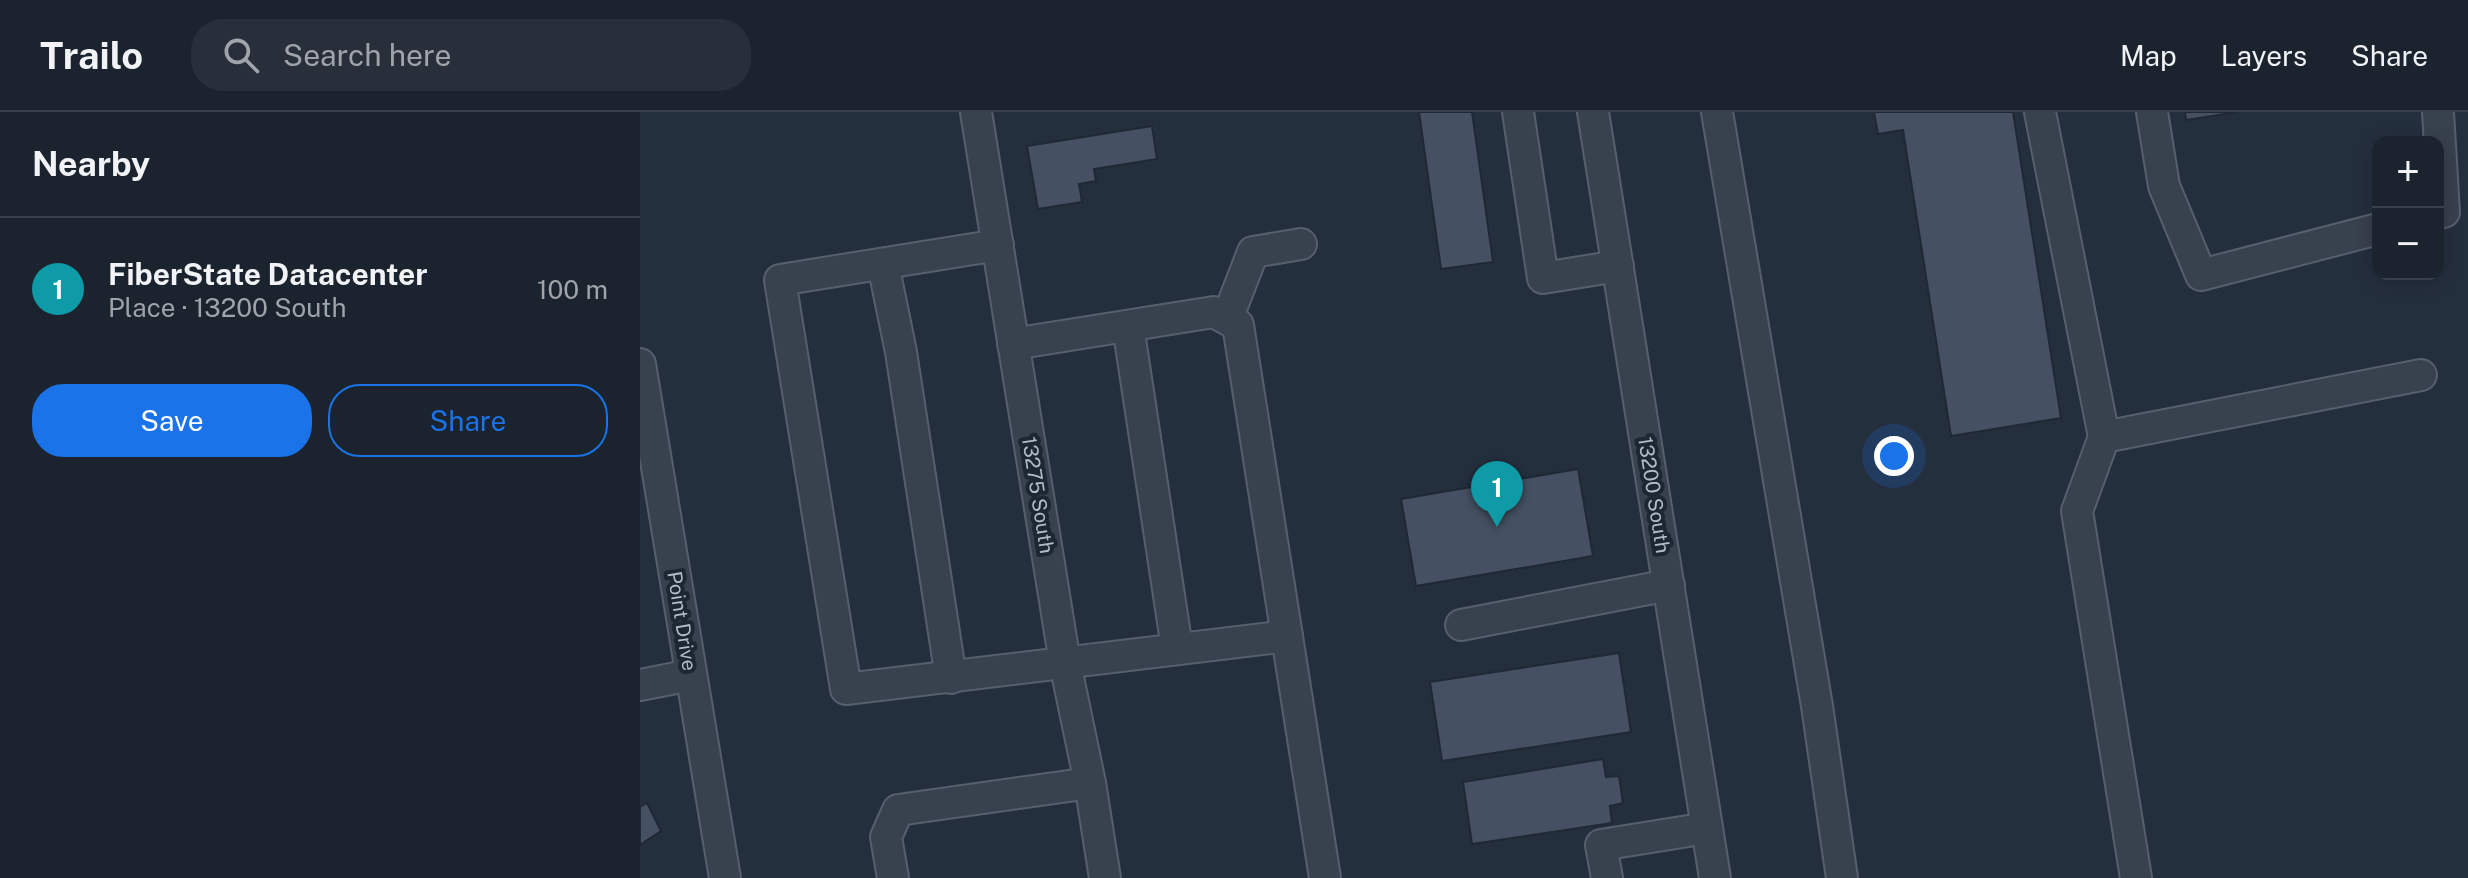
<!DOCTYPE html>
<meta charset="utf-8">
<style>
:root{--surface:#1b232e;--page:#282f3a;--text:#f1f3f6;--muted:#a0a4aa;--line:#39404a;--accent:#1a73e8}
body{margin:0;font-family:"Public Sans",sans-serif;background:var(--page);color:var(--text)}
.controls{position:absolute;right:24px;top:24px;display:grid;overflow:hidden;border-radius:16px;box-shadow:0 4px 20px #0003}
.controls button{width:72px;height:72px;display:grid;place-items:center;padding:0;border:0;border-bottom:2px solid var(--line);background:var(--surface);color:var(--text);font:40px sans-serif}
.you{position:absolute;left:1254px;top:344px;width:28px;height:28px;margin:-20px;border:6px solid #fff;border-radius:50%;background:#1a73e8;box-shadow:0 0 0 12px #1a73e833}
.badge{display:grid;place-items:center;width:52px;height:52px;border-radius:50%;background:var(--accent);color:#fff;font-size:26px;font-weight:700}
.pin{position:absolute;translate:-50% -66px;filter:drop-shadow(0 2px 4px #0008)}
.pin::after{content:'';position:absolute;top:42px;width:28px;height:24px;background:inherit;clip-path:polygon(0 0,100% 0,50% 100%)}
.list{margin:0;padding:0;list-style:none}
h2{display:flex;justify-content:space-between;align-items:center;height:104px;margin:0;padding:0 32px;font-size:34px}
h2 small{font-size:26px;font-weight:400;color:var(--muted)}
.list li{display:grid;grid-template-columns:52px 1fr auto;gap:24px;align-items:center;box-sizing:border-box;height:144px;padding:0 32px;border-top:2px solid var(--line)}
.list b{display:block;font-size:30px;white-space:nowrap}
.list p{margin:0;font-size:26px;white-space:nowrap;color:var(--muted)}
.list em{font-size:26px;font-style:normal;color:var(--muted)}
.actions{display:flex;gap:16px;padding:24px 32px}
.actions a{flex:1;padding:18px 0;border:2px solid var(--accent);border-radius:32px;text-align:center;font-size:28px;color:var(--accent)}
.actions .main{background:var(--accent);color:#fff}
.icon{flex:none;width:44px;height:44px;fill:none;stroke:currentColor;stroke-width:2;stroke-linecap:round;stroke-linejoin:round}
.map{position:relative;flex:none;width:1828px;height:766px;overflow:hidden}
header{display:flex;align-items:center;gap:48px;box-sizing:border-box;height:112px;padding:0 40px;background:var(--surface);border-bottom:2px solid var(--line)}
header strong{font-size:38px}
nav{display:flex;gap:44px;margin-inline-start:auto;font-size:28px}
.search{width:560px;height:72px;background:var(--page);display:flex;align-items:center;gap:20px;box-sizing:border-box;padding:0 28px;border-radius:32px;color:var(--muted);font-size:30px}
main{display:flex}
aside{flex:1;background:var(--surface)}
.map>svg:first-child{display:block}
</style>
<header>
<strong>Trailo</strong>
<div class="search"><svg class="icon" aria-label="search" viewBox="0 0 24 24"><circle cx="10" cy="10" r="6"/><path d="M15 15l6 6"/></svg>Search here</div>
<nav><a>Map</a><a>Layers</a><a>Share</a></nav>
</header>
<main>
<aside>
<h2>Nearby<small></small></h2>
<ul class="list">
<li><span class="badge" style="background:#0f9aa8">1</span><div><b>FiberState Datacenter</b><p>Place · 13200 South</p></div><em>100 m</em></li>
</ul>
<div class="actions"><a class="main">Save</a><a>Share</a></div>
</aside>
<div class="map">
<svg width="1828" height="766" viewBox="0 0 1828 766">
<rect width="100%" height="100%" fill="#242f3e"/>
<g fill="#455162" stroke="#1f2835" stroke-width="2">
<polygon points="779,0 832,0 853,150 801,157"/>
<polygon points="1234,0 1373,0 1421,306 1311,324 1263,18 1238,22"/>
<polygon points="1545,0 1598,0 1546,8"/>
<polygon points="512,14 517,47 454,57 456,69 439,72 442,90 398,97 387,34"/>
<polygon points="938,357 953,444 776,474 761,387"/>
<polygon points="979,541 991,620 802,649 790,570"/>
<polygon points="963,647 966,665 979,664 983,691 970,694 972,711 832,732 823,670"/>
<polygon points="7,691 21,719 0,733 0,695"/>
</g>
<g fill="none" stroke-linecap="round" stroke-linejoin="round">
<g stroke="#565f6c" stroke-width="34">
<g id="minor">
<polyline points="336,0 425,551 450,671 465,766"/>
<polyline points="878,0 903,166 978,154"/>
<polyline points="953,0 1075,766"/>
<polyline points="1077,0 1177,594 1202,766"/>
<polyline points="1400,0 1464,325"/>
<polyline points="1512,0 1524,74 1561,163 1738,117"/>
<polyline points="1798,101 1804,100 1798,0"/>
<polyline points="358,133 140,168 206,577 647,524"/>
<polyline points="243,152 261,240 311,566"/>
<polyline points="587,207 613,140 661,132"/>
<polyline points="488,214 537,536"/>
<polyline points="373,232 574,200 598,213 685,766"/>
<polyline points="0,252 85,766"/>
<polyline points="821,513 1029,473"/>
<polyline points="0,573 51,563"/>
<polyline points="253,766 246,725 258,698 450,671"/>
<polyline points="967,766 961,733 1067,716"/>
<polyline points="1496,766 1437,399 1464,325 1781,263"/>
</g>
</g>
<use href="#minor" stroke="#38414e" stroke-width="30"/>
</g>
<g text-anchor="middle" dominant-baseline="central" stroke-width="8" stroke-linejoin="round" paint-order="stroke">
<g font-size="20" fill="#b4bcc9" stroke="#1d2633">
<text transform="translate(398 383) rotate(81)">13275 South</text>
<text transform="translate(1014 383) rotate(81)">13200 South</text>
<text transform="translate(42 509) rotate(81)">Point Drive</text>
</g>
</g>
</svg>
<div class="controls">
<button>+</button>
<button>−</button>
</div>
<div class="you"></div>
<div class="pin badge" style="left:857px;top:415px;background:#0f9aa8">1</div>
</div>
</main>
